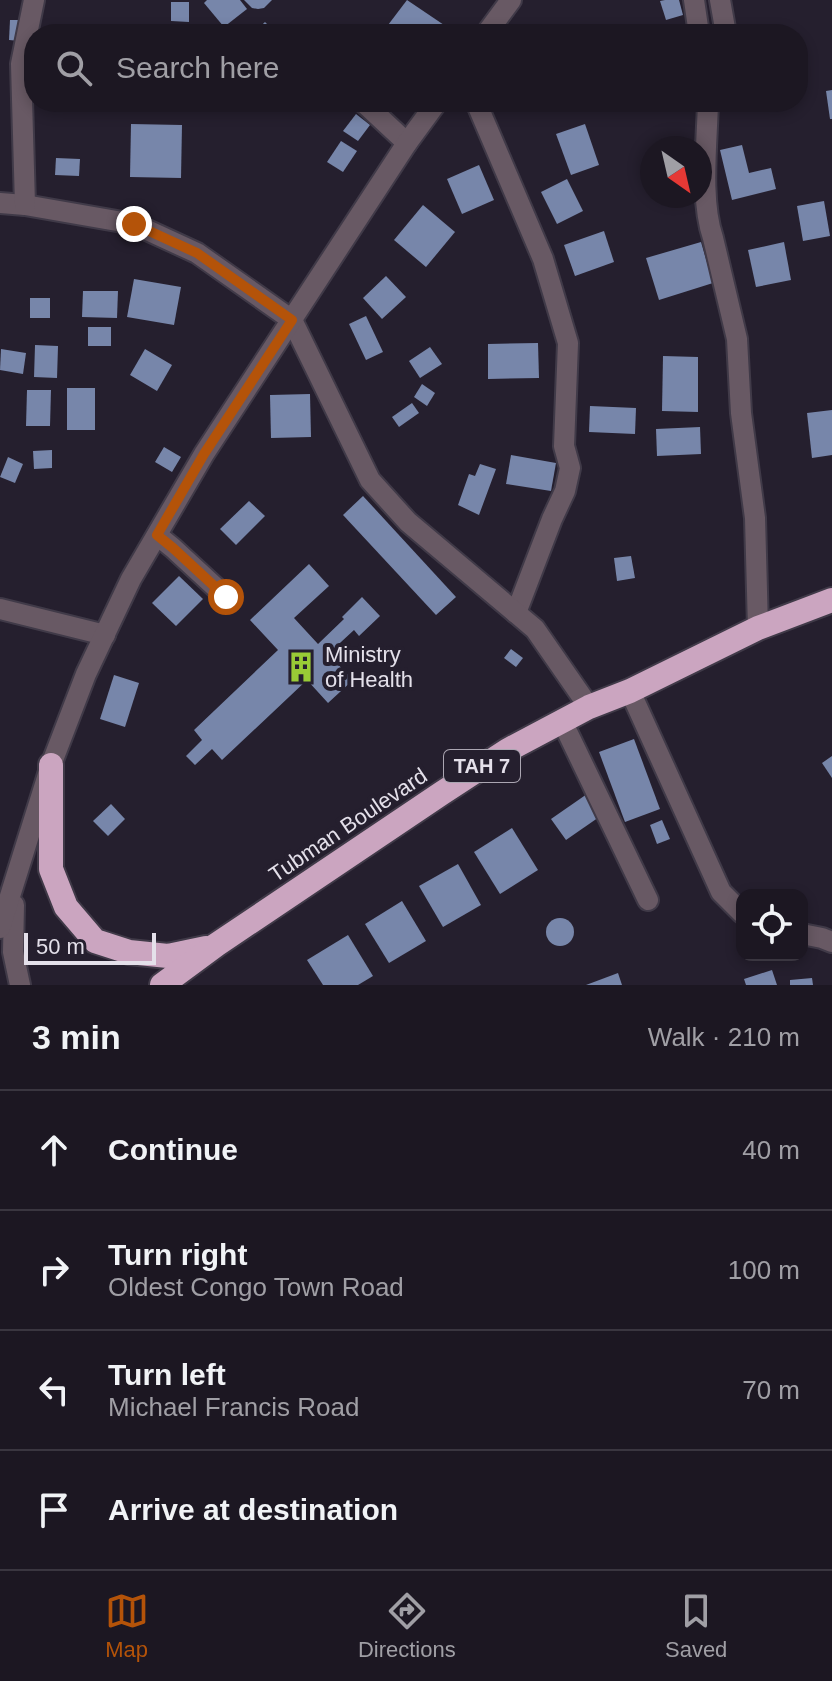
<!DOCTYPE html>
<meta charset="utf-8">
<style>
:root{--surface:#1c1722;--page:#29242f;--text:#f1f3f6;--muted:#a09fa5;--line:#3a3640;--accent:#b45309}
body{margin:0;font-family:Helvetica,sans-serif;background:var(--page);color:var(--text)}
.controls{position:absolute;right:24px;bottom:24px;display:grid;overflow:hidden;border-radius:16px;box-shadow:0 4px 12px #0003}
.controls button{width:72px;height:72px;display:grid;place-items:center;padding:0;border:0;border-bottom:2px solid var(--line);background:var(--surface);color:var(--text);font:40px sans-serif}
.compass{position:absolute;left:640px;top:136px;width:72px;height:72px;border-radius:50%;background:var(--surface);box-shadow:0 4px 12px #0003;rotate:146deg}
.scale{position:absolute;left:24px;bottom:20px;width:132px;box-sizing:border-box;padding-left:8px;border:4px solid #e4e0ea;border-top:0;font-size:22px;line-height:28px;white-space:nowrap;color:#e4e0ea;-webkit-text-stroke:6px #251f2e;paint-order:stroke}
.stop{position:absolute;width:24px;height:24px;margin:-18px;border:6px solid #b45309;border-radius:50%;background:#fff}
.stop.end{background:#b45309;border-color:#fff;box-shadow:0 2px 8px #0008}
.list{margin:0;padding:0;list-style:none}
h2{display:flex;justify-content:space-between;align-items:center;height:104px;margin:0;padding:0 32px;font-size:34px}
h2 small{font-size:26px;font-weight:400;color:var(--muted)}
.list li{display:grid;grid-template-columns:52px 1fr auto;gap:24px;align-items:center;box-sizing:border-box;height:120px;padding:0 32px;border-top:2px solid var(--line)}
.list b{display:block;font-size:30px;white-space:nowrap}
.list p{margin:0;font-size:26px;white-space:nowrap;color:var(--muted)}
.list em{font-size:26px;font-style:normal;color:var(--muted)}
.icon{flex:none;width:44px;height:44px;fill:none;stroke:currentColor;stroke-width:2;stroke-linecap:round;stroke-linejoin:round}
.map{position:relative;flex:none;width:832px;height:985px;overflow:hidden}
.search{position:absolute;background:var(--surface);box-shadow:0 4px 12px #0003;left:24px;right:24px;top:24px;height:88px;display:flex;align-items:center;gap:20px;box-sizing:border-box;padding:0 28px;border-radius:32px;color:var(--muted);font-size:30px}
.sheet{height:584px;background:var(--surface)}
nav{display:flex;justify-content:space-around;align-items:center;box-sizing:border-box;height:112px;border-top:2px solid var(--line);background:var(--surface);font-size:22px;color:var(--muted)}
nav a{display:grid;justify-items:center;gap:4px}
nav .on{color:var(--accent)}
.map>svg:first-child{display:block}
</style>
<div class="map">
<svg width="832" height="985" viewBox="0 0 832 985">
<rect width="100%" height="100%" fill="#251f2e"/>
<g fill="#7786aa">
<polygon points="207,0 240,0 247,9 224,27 204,3"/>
<polygon points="244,0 272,0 264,8 258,9 252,8"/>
<polygon points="407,0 447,27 442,34 392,34 385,29"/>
<polygon points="665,0 679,0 683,15 666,20 660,1"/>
<polygon points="171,2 189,2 189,22 171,21"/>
<polygon points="10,20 22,20 20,41 9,40"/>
<polygon points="265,22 277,34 252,34"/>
<polygon points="614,26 615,34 592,34 591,29"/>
<polygon points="832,90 832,119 830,119 826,91"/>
<polygon points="356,114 370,125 358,141 343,131"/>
<polygon points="131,124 182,125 181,178 130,177"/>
<polygon points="585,124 599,165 571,175 556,134"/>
<polygon points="341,141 357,151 343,172 327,162"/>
<polygon points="742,145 749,173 771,168 776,189 732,200 720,150"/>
<polygon points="56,158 80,159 79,176 55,175"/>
<polygon points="479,165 494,200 462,214 447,179"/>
<polygon points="567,179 583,211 557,224 541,192"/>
<polygon points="824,201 830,236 803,241 797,206"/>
<polygon points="423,205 455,232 426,267 394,240"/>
<polygon points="604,231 614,262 575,276 564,245"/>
<polygon points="701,242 713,283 659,300 646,258"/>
<polygon points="784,242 791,280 756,287 748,250"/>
<polygon points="386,276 406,297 382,319 363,298"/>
<polygon points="134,279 181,287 174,325 127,317"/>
<polygon points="83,291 118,291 117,318 82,317"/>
<rect x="30" y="298" width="20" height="20"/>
<polygon points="366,316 383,352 366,360 349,324"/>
<rect x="88" y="327" width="23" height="19"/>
<polygon points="538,343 539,378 488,379 488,344"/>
<polygon points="35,345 58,346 57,378 34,377"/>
<polygon points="430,347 442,364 420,378 409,361"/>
<polygon points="1,349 26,353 23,374 0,370"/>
<polygon points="145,349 172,365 157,391 130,375"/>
<polygon points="663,356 698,357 698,412 662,411"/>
<polygon points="422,384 435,393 427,406 414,397"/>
<rect x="67" y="388" width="28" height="42"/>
<polygon points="27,390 51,390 50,426 26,426"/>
<polygon points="310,394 311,437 271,438 270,395"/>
<polygon points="412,403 419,413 399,427 392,417"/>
<polygon points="590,406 636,408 635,434 589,432"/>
<polygon points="832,410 832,455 812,458 807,413"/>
<polygon points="700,427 701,454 657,456 656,429"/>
<polygon points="164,447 181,457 172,472 155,462"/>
<polygon points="52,450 52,468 34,469 33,451"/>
<polygon points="511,455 556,463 551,491 506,484"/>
<polygon points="8,457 23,464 15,483 0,477"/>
<polygon points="480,464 496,469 479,515 458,505 469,474 475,476"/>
<polygon points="363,496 456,597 436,615 343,515"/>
<polygon points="249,501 265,516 236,545 220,529"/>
<polygon points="631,556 635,578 617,581 614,558"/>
<polygon points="309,564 329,586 294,618 318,644 344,619 342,617 362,597 380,616 359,636 354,630 328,654 353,680 328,703 307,680 222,760 212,749 195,765 186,756 202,740 194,730 278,650 250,620"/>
<polygon points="179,576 203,599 176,626 152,603"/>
<polygon points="511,649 523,658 516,667 504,658"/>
<polygon points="114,675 139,683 125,727 100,719"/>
<polygon points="634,739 660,809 625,822 599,752"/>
<polygon points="832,756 832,778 822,763"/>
<polygon points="587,794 602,815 566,840 551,819"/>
<polygon points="111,804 125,819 108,836 93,821"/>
<polygon points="662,820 670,839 657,844 650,825"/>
<polygon points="512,828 538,870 500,894 474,852"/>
<polygon points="458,864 481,905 443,927 419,886"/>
<polygon points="402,901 426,941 389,963 365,924"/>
<circle cx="560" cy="932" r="14"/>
<polygon points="348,935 373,976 358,985 323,985 307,960"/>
<polygon points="772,970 777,985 746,985 744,979"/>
<polygon points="618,973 622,985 586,985"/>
<polygon points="812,978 813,985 790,985 790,980"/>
</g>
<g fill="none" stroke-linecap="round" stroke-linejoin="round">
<g stroke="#403a48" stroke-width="24">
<g id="minor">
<polyline points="694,0 699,34"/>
<polyline points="720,0 726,34"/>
<polyline points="486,34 511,0"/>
<polyline points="363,102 407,143"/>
<polyline points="476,102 543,259 568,343 564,446 570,468 565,491 552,519 516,613"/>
<path d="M708,102C707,143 700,200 713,238L737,339L741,413L755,518L758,628"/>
<polyline points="0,203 25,205 134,224 197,253 292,320 370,480 408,522 535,629 589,707"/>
<polyline points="25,205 21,64 34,0"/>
<polyline points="157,535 173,548 226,597"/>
<polyline points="0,609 105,635"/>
<polyline points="630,691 721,892 742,913"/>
<polyline points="562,721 648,900"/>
<polyline points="14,905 13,952 20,985"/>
<polyline points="0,928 51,765 86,674 131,579 204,454 407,143 437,102"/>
<polyline points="802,934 822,938 832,942"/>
</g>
</g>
<g stroke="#403a48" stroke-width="28">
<g id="highway">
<polyline points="51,765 51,869 66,907 95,941 129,952 168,956 206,948"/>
<polyline points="162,985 216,945 442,793 508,750 589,707 630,691 758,628 832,600"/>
</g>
</g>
<use href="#minor" stroke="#685964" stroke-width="20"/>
<use href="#highway" stroke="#cba5c0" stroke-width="24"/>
</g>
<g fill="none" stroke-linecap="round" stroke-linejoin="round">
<polyline stroke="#b45309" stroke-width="10" points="134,224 197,253 292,320 204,454 157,535 173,548 226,597"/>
</g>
<defs>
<g id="building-bare" transform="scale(2.4)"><path d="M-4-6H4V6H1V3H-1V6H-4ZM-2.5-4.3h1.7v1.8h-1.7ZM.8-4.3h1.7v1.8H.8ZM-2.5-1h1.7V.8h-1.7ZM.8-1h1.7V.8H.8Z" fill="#99cb36" stroke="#251f2e" stroke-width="2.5" paint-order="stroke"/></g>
</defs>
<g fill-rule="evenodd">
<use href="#building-bare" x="301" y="667"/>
</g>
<g text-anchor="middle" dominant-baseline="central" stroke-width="8" stroke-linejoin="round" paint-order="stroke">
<rect fill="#251f2e" stroke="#aba6b2" stroke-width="2" x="444" y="750" width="76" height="32" rx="6"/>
<g font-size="20" font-weight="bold" fill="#e4e0ea">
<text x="482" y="766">TAH 7</text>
</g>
<g font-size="22" fill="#e4e0ea" stroke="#251f2e" text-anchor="start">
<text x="325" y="654">Ministry<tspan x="325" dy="25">of Health</tspan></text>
</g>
<g font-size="22" fill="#e4e0ea" stroke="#251f2e">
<text transform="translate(348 825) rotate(-34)">Tubman Boulevard</text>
</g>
</g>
</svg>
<div class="controls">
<button><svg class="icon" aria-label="locate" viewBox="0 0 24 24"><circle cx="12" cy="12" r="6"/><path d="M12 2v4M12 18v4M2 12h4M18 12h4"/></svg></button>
</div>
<svg class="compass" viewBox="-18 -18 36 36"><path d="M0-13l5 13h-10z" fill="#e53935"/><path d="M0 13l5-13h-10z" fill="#a09fa5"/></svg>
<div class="scale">50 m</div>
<div class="stop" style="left:226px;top:597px"></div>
<div class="stop end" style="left:134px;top:224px"></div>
<div class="search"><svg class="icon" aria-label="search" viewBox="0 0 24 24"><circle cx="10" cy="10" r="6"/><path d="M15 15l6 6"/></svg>Search here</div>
</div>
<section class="sheet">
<h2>3 min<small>Walk · 210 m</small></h2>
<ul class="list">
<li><svg class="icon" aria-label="ahead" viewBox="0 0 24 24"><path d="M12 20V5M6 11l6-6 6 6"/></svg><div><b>Continue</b></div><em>40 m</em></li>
<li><svg class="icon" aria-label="right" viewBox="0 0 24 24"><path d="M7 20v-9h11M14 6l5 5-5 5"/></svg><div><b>Turn right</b><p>Oldest Congo Town Road</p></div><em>100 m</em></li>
<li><svg class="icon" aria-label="left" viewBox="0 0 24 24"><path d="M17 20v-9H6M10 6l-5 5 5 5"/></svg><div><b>Turn left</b><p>Michael Francis Road</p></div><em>70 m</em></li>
<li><svg class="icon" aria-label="arrive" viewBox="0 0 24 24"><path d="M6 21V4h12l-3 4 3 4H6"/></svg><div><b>Arrive at destination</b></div></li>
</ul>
</section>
<nav>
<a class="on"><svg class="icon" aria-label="map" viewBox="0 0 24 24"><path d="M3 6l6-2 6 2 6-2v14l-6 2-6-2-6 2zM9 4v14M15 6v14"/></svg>Map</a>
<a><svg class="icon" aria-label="directions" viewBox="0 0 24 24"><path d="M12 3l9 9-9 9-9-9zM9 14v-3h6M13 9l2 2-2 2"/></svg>Directions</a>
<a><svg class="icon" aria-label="saved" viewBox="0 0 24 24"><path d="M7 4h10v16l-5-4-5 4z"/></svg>Saved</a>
</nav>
